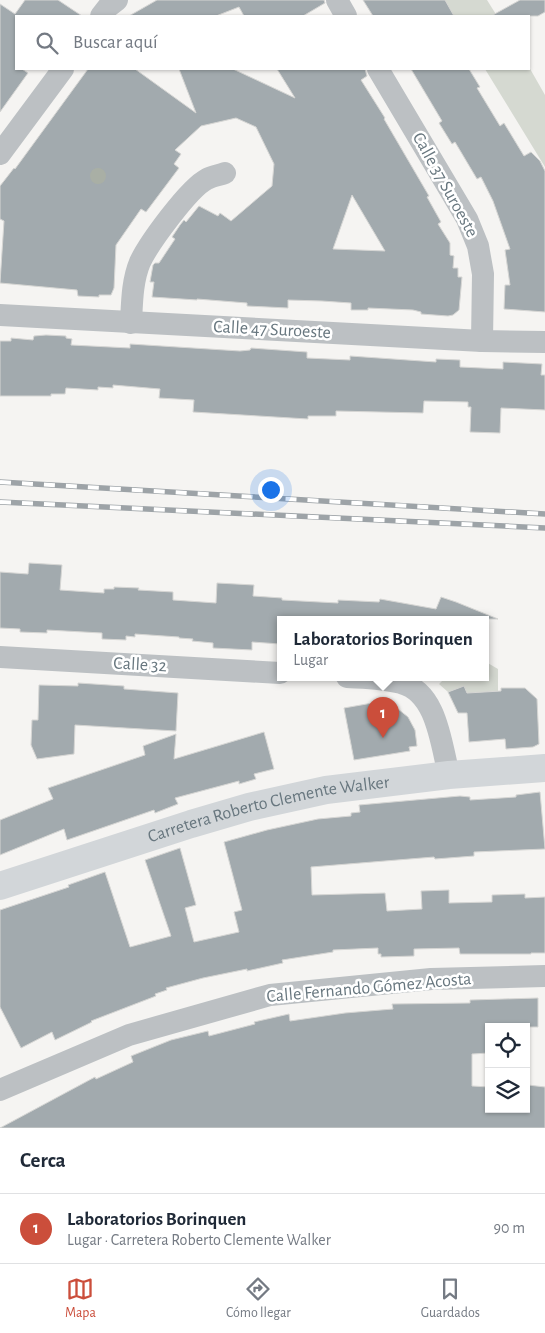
<!DOCTYPE html>
<html lang="es">
<meta charset="utf-8">
<style>
:root{--surface:#fff;--page:#f6f6f7;--text:#1f2937;--muted:#747a83;--line:#e0e1e3;--accent:#cb4e3b}
body{margin:0;font-family:"Alegreya Sans",sans-serif;background:var(--page);color:var(--text)}
.controls{position:absolute;right:15px;bottom:15px;display:grid;overflow:hidden;border-radius:0px;box-shadow:0 1px 4px #0004}
.controls button{width:45px;height:45px;display:grid;place-items:center;padding:0;border:0;border-bottom:1px solid var(--line);background:var(--surface);color:var(--text);font:25px sans-serif}
.you{position:absolute;left:270px;top:489px;width:18px;height:18px;margin:-12px;border:4px solid #fff;border-radius:50%;background:#1a73e8;box-shadow:0 0 0 8px #1a73e833}
.badge{display:grid;place-items:center;width:32px;height:32px;border-radius:50%;background:var(--accent);color:#fff;font-size:16px;font-weight:700}
.pin{position:absolute;translate:-50% -41px;filter:drop-shadow(0 1px 2px #0008)}
.pin::after{content:'';position:absolute;top:26px;width:18px;height:15px;background:inherit;clip-path:polygon(0 0,100% 0,50% 100%)}
.popup{position:absolute;left:277px;top:616px;width:212px;height:65px;box-sizing:border-box;display:grid;place-content:center;border-radius:0px;background:var(--surface);filter:drop-shadow(0 1px 4px #0005);font-size:16px;white-space:nowrap;color:var(--muted)}
.popup b{font-size:19px;color:var(--text)}
.popup::after{content:'';position:absolute;left:50%;top:100%;margin-left:-10px;border:10px solid transparent;border-top-color:var(--surface)}
.list{margin:0;padding:0;list-style:none}
h2{display:flex;justify-content:space-between;align-items:center;height:65px;margin:0;padding:0 20px;font-size:21px}
h2 small{font-size:16px;font-weight:400;color:var(--muted)}
.list li{display:grid;grid-template-columns:32px 1fr auto;gap:15px;align-items:center;box-sizing:border-box;height:70px;padding:0 20px;border-top:1px solid var(--line)}
.list b{display:block;font-size:19px;white-space:nowrap}
.list p{margin:0;font-size:16px;white-space:nowrap;color:var(--muted)}
.list em{font-size:16px;font-style:normal;color:var(--muted)}
.icon{flex:none;width:28px;height:28px;fill:none;stroke:currentColor;stroke-width:2;stroke-linecap:round;stroke-linejoin:round}
.map{position:relative;flex:none;width:545px;height:1128px;overflow:hidden}
.search{position:absolute;background:var(--surface);box-shadow:0 1px 4px #0004;left:15px;right:15px;top:15px;height:55px;display:flex;align-items:center;gap:12px;box-sizing:border-box;padding:0 18px;border-radius:0px;color:var(--muted);font-size:19px}
.sheet{height:135px;background:var(--surface)}
nav{display:flex;justify-content:space-around;align-items:center;box-sizing:border-box;height:70px;border-top:1px solid var(--line);background:var(--surface);font-size:14px;color:var(--muted)}
nav a{display:grid;justify-items:center;gap:2px}
nav .on{color:var(--accent)}
.map>svg:first-child{display:block}
</style>
<div class="map">
<svg width="545" height="1128" viewBox="0 0 545 1128">
<rect width="100%" height="100%" fill="#f5f4f2"/>
<g fill="#d5d9d1">
<polygon points="442,0 487,0 497,16 452,16"/>
<polygon points="529,67 545,95 545,167 485,69 529,69"/>
<polygon points="486,662 498,669 498,691 467,694 464,686 448,692 439,684 446,677 486,677"/>
</g>
<g fill="#a2aaae" stroke="#d6d6d4" fill-rule="evenodd">
<polygon points="25,0 58,0 82,16 16,16 16,69 22,69 28,73 0,112 0,4 15,14"/>
<polygon points="157,0 324,0 325,3 303,16 244,16 239,7 216,16 129,16"/>
<polygon points="363,0 445,0 454,16 373,16"/>
<polygon points="520,0 545,0 545,12 538,16 491,16"/>
<path d="M88,69H135L196,113L179,69H233L295,98L277,69H365L367,76L361,80L385,118L384,119L429,196L427,197L441,222L438,224L450,243V255L454,256L453,268H458V277H462L459,310L453,315L448,316L421,314V312L413,310L368,308V310H351V303L322,301L288,300V308L247,306V303L197,299V300L152,297L154,282H150L153,265L155,263H159L175,239L172,237L180,225L184,220L186,222L199,206L218,216L220,213L231,221L272,186L274,164L256,127L236,118L201,126L175,150L181,154L174,164L179,168L146,212L141,209L116,245L114,288L111,295H99V297L78,296L77,290L0,283L4,221L0,219V186L14,168L15,169ZM352,195L385,251L333,249Z"/>
<polygon points="411,69 469,69 480,87 477,88 500,126 504,123 524,156 531,152 540,161 545,171 545,312 504,309 505,285 510,285 505,250 510,249 493,201 481,177 477,179 455,142 452,144 439,123 442,121"/>
<polygon points="46,335 66,336 66,338 72,339 71,345 130,348 130,344 240,351 250,350 251,348 307,352 307,358 350,360 350,356 436,362 436,359 460,360 460,367 503,369 503,362 542,364 541,375 545,375 545,410 501,408 500,433 470,432 471,407 468,407 468,402 424,401 423,413 336,411 336,416 308,416 308,419 193,412 194,400 159,398 160,389 113,385 113,388 98,387 98,390 66,388 65,394 51,394 51,396 0,396 0,341 11,341 11,338 33,340 34,336"/>
<polygon points="29,563 62,565 60,590 104,593 104,589 114,589 114,587 139,588 138,590 173,592 173,600 216,603 217,583 254,585 253,596 282,598 282,600 338,603 338,600 379,602 380,599 436,609 441,597 456,602 498,619 280,619 280,644 252,642 252,650 213,648 213,643 192,641 193,639 179,638 179,637 135,634 135,637 126,636 126,640 102,639 102,633 47,630 47,633 20,632 20,629 0,628 0,572 28,574"/>
<polygon points="78,683 124,686 124,689 178,693 176,731 75,725 74,754 37,759 31,745 32,720 38,720 39,685 78,686"/>
<polygon points="464,686 467,693 501,691 501,688 525,688 537,699 539,744 533,747 506,749 505,739 469,742 467,713 458,713 448,692"/>
<polygon points="378,702 379,707 388,705 390,710 398,709 408,717 415,730 417,746 409,747 410,751 354,760 344,708"/>
<polygon points="264,732 274,769 254,774 256,779 239,784 239,781 175,798 178,804 155,813 154,810 67,840 64,829 0,855 0,820 53,799 48,788 145,755 143,746 176,734 174,759"/>
<polygon points="540,792 545,849 474,852 474,856 435,859 434,857 311,867 312,895 385,893 387,911 422,909 421,891 449,890 449,903 492,902 492,895 525,894 525,898 545,897 545,953 531,953 531,954 460,954 459,948 414,949 414,956 381,957 381,954 378,954 378,948 333,950 333,952 282,960 283,963 247,971 247,969 203,978 166,988 167,990 155,994 156,996 91,1021 92,1022 55,1040 52,1032 21,1048 0,1007 0,910 69,887 68,885 105,872 130,947 171,936 145,860 180,848 196,905 185,908 194,942 239,932 234,912 242,910 224,842 267,830 318,819 351,816 351,813 360,812 359,805 460,796 470,797 470,800 516,797 516,795"/>
<polygon points="538,998 538,1027 489,1027 489,1053 472,1054 472,1086 489,1087 489,1109 526,1109 528,1085 545,1087 545,1128 0,1128 95,1077 96,1079 133,1062 131,1056 171,1040 208,1031 209,1036 255,1024 254,1022 289,1014 290,1021 345,1013 393,1009 392,1004 470,1003 470,1000"/>
</g>
<g fill="none" stroke-linecap="round" stroke-linejoin="round">
<g stroke="#bcc0c3" stroke-width="22">
<polyline points="337,0 346,16"/>
<polyline points="101,16 108,7 117,0"/>
<polyline points="378,69 467,219 478,246 483,274 482,341"/>
<polyline points="0,154 63,69"/>
<polyline points="0,315 482,341 545,342"/>
<path d="M131,323C132,303 132,281 140,262C149,243 189,188 207,179C212,176 220,175 225,173"/>
<polyline points="0,657 280,673"/>
<path d="M347,677C365,678 383,678 401,683C437,692 441,744 449,775"/>
<polyline points="0,1090 129,1035 270,995 431,979 545,976"/>
</g>
<path stroke="#d2d6d9" stroke-width="28" id="s1" d="M0,886L191,824L249,807L326,790L449,775L545,768"/>
<g stroke="#9da3a7" stroke-width="5.5">
<g id="rail">
<polyline points="0,482 545,514"/>
<polyline points="0,502 545,528"/>
</g>
</g>
<use href="#rail" stroke="#fff" stroke-width="4" stroke-dasharray="11" stroke-linecap="butt"/>
</g>
<circle fill="#a9afa5" cx="98" cy="176" r="8"/>
<g text-anchor="middle" dominant-baseline="central" stroke-width="5" stroke-linejoin="round" paint-order="stroke">
<g font-size="18" fill="#68777f" stroke="#fff">
<text transform="translate(445 185) rotate(61)">Calle 37 Suroeste</text>
<text transform="translate(272 330) rotate(3)">Calle 47 Suroeste</text>
<text transform="translate(140 665) rotate(3)">Calle 32</text>
<text stroke="none"><textPath href="#s1" startOffset="280">Carretera Roberto Clemente Walker</textPath></text>
<text transform="translate(369 988) rotate(-5)">Calle Fernando Gómez Acosta</text>
</g>
</g>
</svg>
<div class="controls">
<button><svg class="icon" aria-label="locate" viewBox="0 0 24 24"><circle cx="12" cy="12" r="6"/><path d="M12 2v4M12 18v4M2 12h4M18 12h4"/></svg></button>
<button><svg class="icon" aria-label="layers" viewBox="0 0 24 24"><path d="M12 4l9 5-9 5-9-5zM3 14l9 5 9-5"/></svg></button>
</div>
<div class="you"></div>
<div class="pin badge" style="left:383px;top:738px">1</div>
<div class="popup"><b>Laboratorios Borinquen</b>Lugar</div>
<div class="search"><svg class="icon" aria-label="search" viewBox="0 0 24 24"><circle cx="10" cy="10" r="6"/><path d="M15 15l6 6"/></svg>Buscar aquí</div>
</div>
<section class="sheet">
<h2>Cerca<small></small></h2>
<ul class="list">
<li><span class="badge">1</span><div><b>Laboratorios Borinquen</b><p>Lugar · Carretera Roberto Clemente Walker</p></div><em>90 m</em></li>
</ul>
</section>
<nav>
<a class="on"><svg class="icon" aria-label="map" viewBox="0 0 24 24"><path d="M3 6l6-2 6 2 6-2v14l-6 2-6-2-6 2zM9 4v14M15 6v14"/></svg>Mapa</a>
<a><svg class="icon" aria-label="directions" viewBox="0 0 24 24"><path d="M12 3l9 9-9 9-9-9zM9 14v-3h6M13 9l2 2-2 2"/></svg>Cómo llegar</a>
<a><svg class="icon" aria-label="saved" viewBox="0 0 24 24"><path d="M7 4h10v16l-5-4-5 4z"/></svg>Guardados</a>
</nav>
